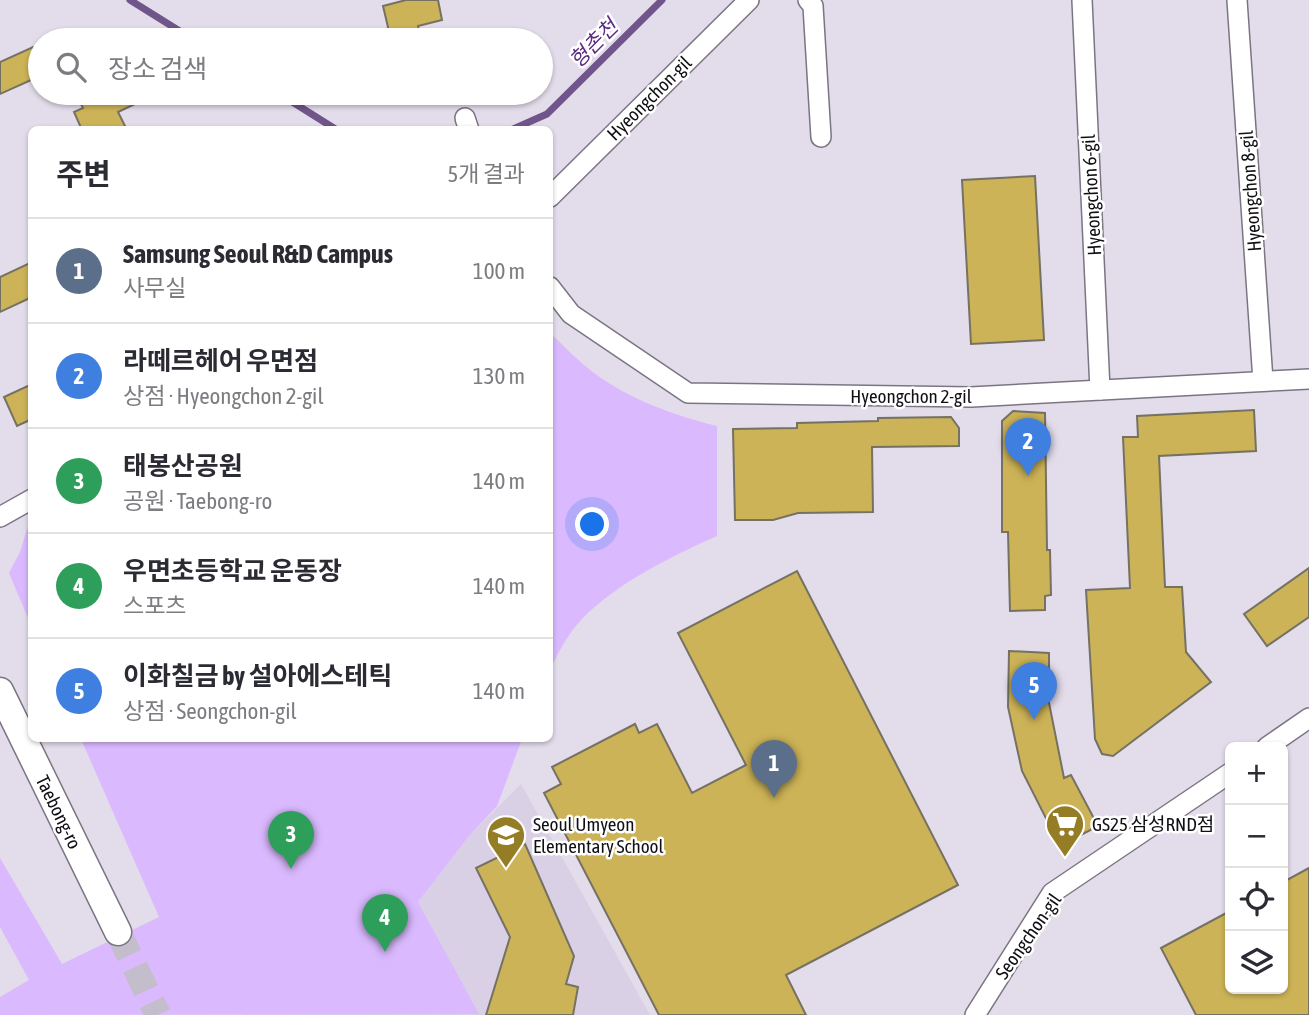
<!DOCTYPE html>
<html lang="ko">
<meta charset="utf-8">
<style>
:root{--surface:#fff;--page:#f2f2f3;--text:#2b2b33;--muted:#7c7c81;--line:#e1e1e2;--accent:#947d24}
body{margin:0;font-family:"Asap Condensed","Noto Sans KR",sans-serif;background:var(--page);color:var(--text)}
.controls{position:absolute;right:21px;bottom:21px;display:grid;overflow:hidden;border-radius:10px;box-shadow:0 2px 5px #0004}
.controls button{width:63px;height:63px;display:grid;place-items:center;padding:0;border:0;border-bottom:2px solid var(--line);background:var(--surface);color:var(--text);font:35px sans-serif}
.you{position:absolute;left:593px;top:525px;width:24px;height:24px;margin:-18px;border:5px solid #fff;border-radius:50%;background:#1a73e8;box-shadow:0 0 0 10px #1a73e833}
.badge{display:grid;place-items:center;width:46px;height:46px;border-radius:50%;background:var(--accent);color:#fff;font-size:23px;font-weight:700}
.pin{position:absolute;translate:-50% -58px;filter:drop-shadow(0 2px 4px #0008)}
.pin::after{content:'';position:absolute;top:37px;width:24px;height:21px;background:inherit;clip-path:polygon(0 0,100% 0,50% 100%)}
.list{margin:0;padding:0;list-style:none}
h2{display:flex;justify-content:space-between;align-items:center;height:91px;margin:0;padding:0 28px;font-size:30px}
h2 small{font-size:23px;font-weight:400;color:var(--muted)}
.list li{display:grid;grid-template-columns:46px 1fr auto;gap:21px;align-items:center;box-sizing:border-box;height:105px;padding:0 28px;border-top:2px solid var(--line)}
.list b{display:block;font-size:26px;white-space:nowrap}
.list p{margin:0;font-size:23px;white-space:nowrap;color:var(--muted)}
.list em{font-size:23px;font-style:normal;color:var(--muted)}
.icon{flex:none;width:38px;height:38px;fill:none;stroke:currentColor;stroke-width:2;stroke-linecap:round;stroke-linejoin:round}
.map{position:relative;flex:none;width:1309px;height:1015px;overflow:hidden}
.search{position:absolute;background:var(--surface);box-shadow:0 2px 5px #0004;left:28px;top:28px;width:525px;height:77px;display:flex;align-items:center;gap:18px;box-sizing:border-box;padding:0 24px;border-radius:38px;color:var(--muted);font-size:26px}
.panel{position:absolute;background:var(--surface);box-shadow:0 2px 5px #0004;left:28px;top:126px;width:525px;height:616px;border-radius:10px}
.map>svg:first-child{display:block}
</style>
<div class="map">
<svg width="1309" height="1015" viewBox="0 0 1309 1015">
<rect width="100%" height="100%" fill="#e3dceb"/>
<polygon fill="#dad0e6" points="521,784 650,1015 242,1015 418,902 469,836"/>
<g fill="#dab9fe">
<path d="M550,333C564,346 578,361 594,373C631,400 673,415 717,426V536C674,555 615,584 582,619C569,632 558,653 550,670Z"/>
<polygon points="31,525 31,625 9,573 20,552 28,526"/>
<polygon points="81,739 522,739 497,806 469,836 418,902 479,1014 0,1015 0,997 29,980 0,927 0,858 62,964 159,917"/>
</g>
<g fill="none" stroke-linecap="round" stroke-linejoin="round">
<g stroke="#70558b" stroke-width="7">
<polyline points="130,0 194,40"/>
<polyline points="278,93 337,130"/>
<polyline points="511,130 547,114 662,0"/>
</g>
</g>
<g fill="#cdb357" stroke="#757163" stroke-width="2">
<polygon points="406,0 438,0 442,20 418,26 421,40 391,40 383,6"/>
<polygon points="33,47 40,64 40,76 0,94 0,62"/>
<polygon points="90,93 158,93 118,112 127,130 82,130 74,112 83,108 78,98"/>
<polygon points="1035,176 1044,340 971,344 962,180"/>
<polygon points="32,262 32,297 0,312 0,277"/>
<polygon points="32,384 32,419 17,426 4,397"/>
<polygon points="1254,410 1256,451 1159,456 1165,587 1182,587 1186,652 1211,682 1113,756 1102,754 1095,739 1086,590 1130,588 1123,437 1138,437 1137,416"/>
<polygon points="1013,411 1045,413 1047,550 1050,550 1051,595 1045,596 1045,610 1010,611 1008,532 1002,532 1002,421"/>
<polygon points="951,417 959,428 959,446 872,447 873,512 798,513 773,520 735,520 733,429 797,428 797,423 878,421 878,418"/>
<polygon points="1309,568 1309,617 1267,646 1244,614"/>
<polygon points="797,571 958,885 786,975 806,1015 659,1015 544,793 561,784 552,767 635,724 639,733 657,724 692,793 746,765 678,633"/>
<polygon points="1009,651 1049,653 1049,703 1064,778 1071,775 1098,826 1060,846 1022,771 1008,707"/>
<polygon points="525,844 574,956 566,984 578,987 573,1015 486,1015 510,937 476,868"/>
<polygon points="1309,868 1309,1015 1196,1015 1161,948 1230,911 1230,989 1283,989 1283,882"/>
</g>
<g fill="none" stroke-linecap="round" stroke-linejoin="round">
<polyline stroke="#c4bdcb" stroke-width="26" stroke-dasharray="26 13" stroke-linecap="butt" points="118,932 158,1015"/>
<g stroke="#7b7582" stroke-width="22">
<g id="street">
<polyline points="808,0 813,6 821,137"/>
<polyline points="1082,0 1100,390"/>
<polyline points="1237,0 1263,381"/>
<polyline points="465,118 469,130"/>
<polyline points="550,197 749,0"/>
<polyline points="550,287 571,314 688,393 971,397 1309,379"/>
<polyline points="0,517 32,499"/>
<polyline points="1267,747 1309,718"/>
<polyline points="975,1015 1052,893 1230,773"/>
</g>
</g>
<g stroke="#7b7582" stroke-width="29">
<polyline id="secondary" points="0,691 118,932"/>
</g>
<use href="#street" stroke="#fff" stroke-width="19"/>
<use href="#secondary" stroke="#fff" stroke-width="26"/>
</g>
<defs>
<g id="supermarket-pin" transform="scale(2.0125)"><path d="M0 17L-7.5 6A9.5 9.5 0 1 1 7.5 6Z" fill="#947d24" stroke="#fff"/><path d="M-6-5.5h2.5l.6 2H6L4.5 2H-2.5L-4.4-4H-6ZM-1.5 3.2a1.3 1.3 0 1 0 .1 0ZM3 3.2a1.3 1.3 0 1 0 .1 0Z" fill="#fff"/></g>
<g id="school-pin" transform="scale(2.0125)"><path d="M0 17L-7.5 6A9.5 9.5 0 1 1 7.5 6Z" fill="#947d24" stroke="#fff"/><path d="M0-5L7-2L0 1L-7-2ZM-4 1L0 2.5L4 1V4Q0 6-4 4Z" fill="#fff"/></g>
</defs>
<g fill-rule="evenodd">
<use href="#supermarket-pin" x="1065" y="824"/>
<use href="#school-pin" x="506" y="835"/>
</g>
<g text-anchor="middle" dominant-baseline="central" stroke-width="5" stroke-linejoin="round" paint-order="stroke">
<g font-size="19" fill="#110f14" stroke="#fff">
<text transform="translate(649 98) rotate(-45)">Hyeongchon-gil</text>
<text transform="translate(1250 191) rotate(-94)">Hyeongchon 8-gil</text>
<text transform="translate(1091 195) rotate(-93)">Hyeongchon 6-gil</text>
<text x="911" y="396">Hyeongchon 2-gil</text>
<text transform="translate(59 812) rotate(64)">Taebong-ro</text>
<text transform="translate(1028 936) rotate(-55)">Seongchon-gil</text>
</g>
<g font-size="19" fill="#110f14" stroke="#fff" text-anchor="start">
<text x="533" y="824">Seoul Umyeon<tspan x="533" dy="22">Elementary School</tspan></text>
<text x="1092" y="824">GS25 삼성RND점</text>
</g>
<g font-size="21" font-style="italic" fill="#5b2a84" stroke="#fff">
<text transform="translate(593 43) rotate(-45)">형촌천</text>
</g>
</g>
</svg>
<div class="controls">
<button>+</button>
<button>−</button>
<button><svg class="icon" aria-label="locate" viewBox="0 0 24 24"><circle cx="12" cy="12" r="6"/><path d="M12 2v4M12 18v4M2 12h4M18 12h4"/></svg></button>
<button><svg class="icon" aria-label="layers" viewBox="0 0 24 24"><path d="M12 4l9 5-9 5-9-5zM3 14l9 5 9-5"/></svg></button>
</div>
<div class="you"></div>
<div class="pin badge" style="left:774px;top:798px;background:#5c6f8a">1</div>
<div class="pin badge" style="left:1028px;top:476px;background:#3f7fe0">2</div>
<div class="pin badge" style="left:291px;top:869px;background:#2e9e5b">3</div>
<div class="pin badge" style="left:385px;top:952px;background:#2e9e5b">4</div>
<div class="pin badge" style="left:1034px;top:720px;background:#3f7fe0">5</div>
<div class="search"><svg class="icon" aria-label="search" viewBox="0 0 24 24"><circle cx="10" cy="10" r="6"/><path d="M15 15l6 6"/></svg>장소 검색</div>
<section class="panel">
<h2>주변<small>5개 결과</small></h2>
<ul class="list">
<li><span class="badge" style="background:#5c6f8a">1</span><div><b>Samsung Seoul R&amp;D Campus</b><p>사무실</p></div><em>100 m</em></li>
<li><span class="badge" style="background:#3f7fe0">2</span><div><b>라떼르헤어 우면점</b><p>상점 · Hyeongchon 2-gil</p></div><em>130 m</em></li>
<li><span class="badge" style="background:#2e9e5b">3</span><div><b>태봉산공원</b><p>공원 · Taebong-ro</p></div><em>140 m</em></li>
<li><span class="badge" style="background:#2e9e5b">4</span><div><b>우면초등학교 운동장</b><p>스포츠</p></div><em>140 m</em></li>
<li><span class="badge" style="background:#3f7fe0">5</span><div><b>이화칠금 by 설아에스테틱</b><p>상점 · Seongchon-gil</p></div><em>140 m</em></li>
</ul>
</section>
</div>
